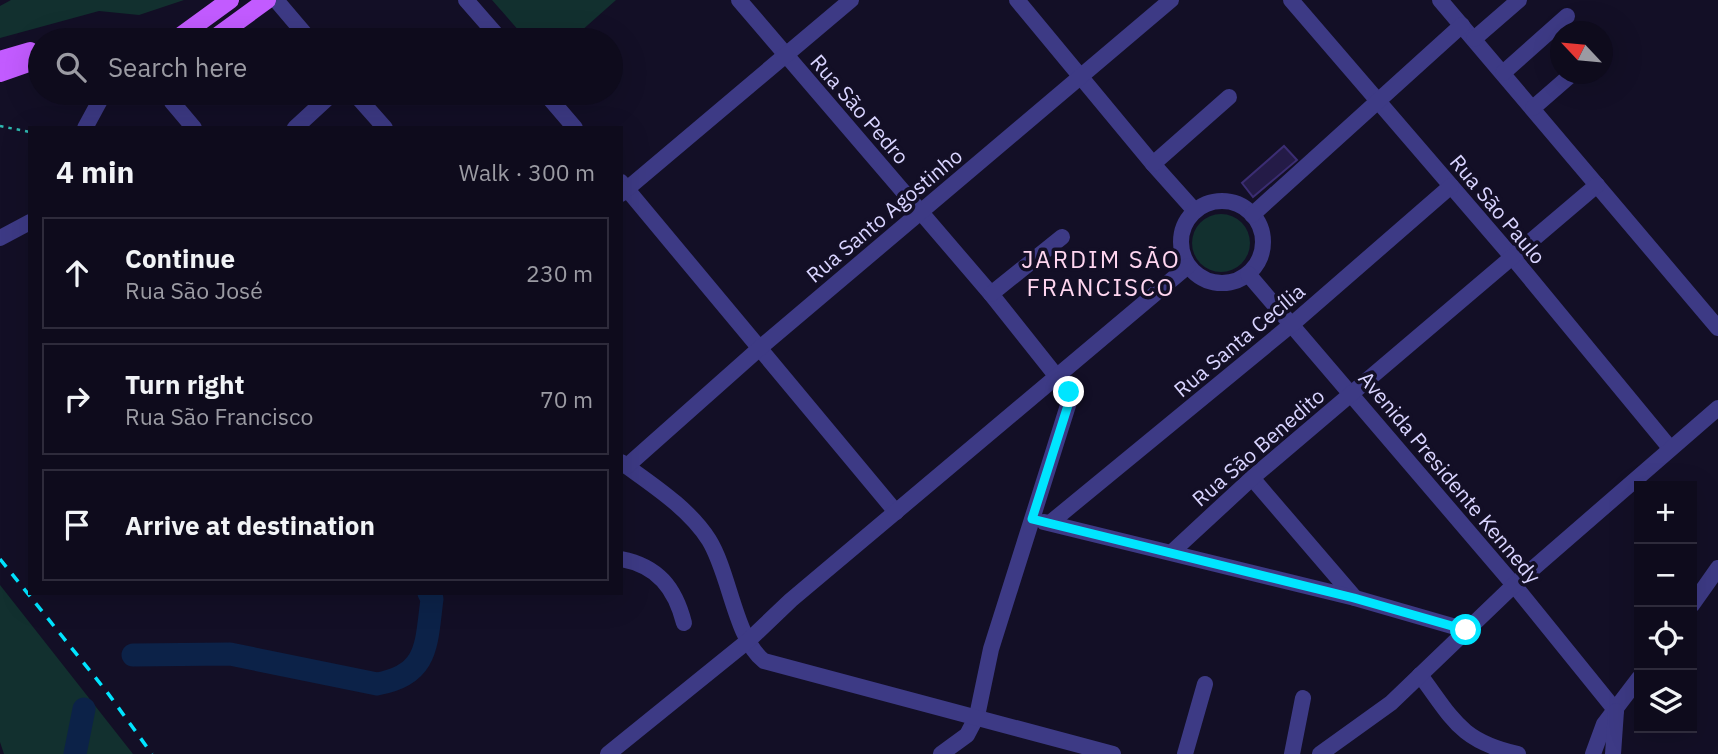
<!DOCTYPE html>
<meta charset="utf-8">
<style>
:root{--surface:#0e0b1c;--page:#171425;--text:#f1f3f6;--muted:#9b9ba3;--line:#2e2b3b}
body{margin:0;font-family:"IBM Plex Sans",sans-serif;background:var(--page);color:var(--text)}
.controls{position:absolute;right:21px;bottom:21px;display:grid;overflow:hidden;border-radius:0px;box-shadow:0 7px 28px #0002}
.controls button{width:63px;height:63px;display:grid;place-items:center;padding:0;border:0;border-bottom:2px solid var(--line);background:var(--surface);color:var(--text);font:35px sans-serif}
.compass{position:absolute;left:1550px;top:21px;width:63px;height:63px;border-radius:50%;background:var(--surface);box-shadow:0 7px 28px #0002;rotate:296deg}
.stop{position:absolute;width:21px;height:21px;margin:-16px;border:5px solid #00e5ff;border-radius:50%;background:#fff}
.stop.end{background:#00e5ff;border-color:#fff;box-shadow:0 2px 7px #0008}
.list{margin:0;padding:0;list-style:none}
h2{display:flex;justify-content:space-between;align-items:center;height:91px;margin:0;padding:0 28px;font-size:30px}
h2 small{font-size:23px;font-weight:400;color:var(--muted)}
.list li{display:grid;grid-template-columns:46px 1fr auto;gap:21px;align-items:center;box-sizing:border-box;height:112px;margin:0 14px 14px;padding:0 14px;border:2px solid var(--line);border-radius:0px}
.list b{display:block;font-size:26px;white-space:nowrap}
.list p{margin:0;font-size:23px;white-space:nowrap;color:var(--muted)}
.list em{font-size:23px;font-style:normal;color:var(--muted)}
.icon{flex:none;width:38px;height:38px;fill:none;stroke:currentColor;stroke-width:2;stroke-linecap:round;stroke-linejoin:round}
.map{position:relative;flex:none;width:1718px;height:754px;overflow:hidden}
.search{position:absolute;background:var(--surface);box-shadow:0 7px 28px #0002;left:28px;top:28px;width:595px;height:77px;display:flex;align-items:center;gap:18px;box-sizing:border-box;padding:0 24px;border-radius:38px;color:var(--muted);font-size:26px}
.panel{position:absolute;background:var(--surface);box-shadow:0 7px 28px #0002;left:28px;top:126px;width:595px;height:469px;border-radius:0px}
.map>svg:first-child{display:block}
</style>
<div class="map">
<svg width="1718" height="754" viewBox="0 0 1718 754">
<rect width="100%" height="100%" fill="#130f26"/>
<g fill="#12302f">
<polygon points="11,0 184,0 139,15 99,11 0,38 0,6"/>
<polygon points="492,0 616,0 571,40 527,40"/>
<circle cx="1221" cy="243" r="29"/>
<polygon points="0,585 133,754 4,754 0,742"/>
</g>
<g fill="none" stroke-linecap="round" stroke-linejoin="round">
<g stroke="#0c2248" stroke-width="23">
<path d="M133,655L230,654L377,684C429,675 426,644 432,599L429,593"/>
<polyline points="75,754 84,709"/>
</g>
</g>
<polygon fill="#241b47" stroke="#3b2d73" stroke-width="2" points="1284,146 1297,160 1253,197 1242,183"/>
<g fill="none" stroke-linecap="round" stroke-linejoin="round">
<polyline stroke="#2fb8b0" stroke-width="2.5" stroke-dasharray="3.5 5" stroke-linecap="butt" points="0,126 30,132"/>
<g stroke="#3d3a85" stroke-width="16">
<polyline points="276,0 310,40"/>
<polyline points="466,0 501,40"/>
<polyline points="739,0 991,294 1069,392 1070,399 991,649 977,716 967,735 941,754"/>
<polyline points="1017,0 1153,164 1195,211"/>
<polyline points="1291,0 1514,259 1670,448"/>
<polyline points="1440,0 1718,328"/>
<polyline points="1474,39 1519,0"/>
<polyline points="1503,73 1567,16"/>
<polyline points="169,93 172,102 194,128"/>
<polyline points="354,93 385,128"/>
<polyline points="545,93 575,128"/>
<polyline points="1533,108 1572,74"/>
<polyline points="85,128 104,93"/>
<polyline points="295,128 333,93"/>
<polyline points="1153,164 1229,97"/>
<polyline points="621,182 896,512"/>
<polyline points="621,194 851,0"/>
<circle cx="1222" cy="242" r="41"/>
<polyline points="1252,215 1462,25"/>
<polyline points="0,238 30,222"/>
<polyline points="1248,274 1514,585 1616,711"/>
<polyline points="991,294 1062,237"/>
<path d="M621,462C651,484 689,508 709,540C730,574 735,638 764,661L1113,754"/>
<polyline points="627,466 761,347 1171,0"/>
<polyline points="1252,478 1355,598"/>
<polyline points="1044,522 1355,598 1466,630"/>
<polyline points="1050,523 1297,320 1451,186"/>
<polyline points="1172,552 1252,478 1597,185"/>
<path d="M621,559C658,566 675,588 684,623"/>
<polyline points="1692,605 1718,568"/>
<path d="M1420,675C1453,719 1460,741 1518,754"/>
<polyline points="608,754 749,640 791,600 1188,266"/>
<polyline points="1185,754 1205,684"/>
<polyline points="1292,754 1303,698"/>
<polyline points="1320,754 1391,703 1514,585 1718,408"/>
<polyline points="1593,754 1604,724 1639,678"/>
<polyline points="1613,754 1616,711"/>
</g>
<g stroke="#c25bff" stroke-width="18">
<polyline points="175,40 230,0"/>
<polyline points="212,40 267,0"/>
<polyline points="0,60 30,51"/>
<polyline points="0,73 40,59"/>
</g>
<polyline stroke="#00e5ff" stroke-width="3.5" stroke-dasharray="10 9" stroke-linecap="butt" points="0,559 107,692 152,754"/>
</g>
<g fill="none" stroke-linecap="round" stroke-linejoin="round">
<polyline stroke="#00e5ff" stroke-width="9" points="1069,392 1070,399 1032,519 1354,598 1466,630"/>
</g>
<g text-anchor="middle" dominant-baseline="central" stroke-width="7" stroke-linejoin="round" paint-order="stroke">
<g font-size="21" fill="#d9d4ff" stroke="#130f26">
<text transform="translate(860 109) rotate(49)">Rua São Pedro</text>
<text transform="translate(1498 209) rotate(50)">Rua São Paulo</text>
<text transform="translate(884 215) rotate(-40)">Rua Santo Agostinho</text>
<text transform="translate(1239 340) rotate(-40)">Rua Santa Cecília</text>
<text transform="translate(1258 447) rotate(-41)">Rua São Benedito</text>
<text transform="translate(1450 477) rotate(50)">Avenida Presidente Kennedy</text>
</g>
<g font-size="24" letter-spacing="2" fill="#ffd6f0" stroke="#130f26">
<text x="1101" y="259">JARDIM SÃO<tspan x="1101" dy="28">FRANCISCO</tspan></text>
</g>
</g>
</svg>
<div class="controls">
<button>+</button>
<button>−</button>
<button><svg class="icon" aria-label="locate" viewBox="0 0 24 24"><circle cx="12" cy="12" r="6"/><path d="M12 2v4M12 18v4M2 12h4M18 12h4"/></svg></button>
<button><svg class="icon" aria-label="layers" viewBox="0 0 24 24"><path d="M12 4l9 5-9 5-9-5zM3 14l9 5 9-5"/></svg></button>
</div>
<svg class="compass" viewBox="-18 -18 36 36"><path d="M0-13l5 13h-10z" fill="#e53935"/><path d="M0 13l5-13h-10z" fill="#9b9ba3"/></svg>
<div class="stop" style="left:1466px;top:630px"></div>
<div class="stop end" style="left:1069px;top:392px"></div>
<div class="search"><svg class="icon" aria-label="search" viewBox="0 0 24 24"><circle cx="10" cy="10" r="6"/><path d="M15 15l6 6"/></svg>Search here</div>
<section class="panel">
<h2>4 min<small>Walk · 300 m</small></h2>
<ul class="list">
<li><svg class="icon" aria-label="ahead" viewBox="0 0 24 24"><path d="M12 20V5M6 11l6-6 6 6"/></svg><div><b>Continue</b><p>Rua São José</p></div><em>230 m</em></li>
<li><svg class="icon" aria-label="right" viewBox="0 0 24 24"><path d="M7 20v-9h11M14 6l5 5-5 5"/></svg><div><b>Turn right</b><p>Rua São Francisco</p></div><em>70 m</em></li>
<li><svg class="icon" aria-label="arrive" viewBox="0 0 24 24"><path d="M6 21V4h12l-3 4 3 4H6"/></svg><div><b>Arrive at destination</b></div></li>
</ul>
</section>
</div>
